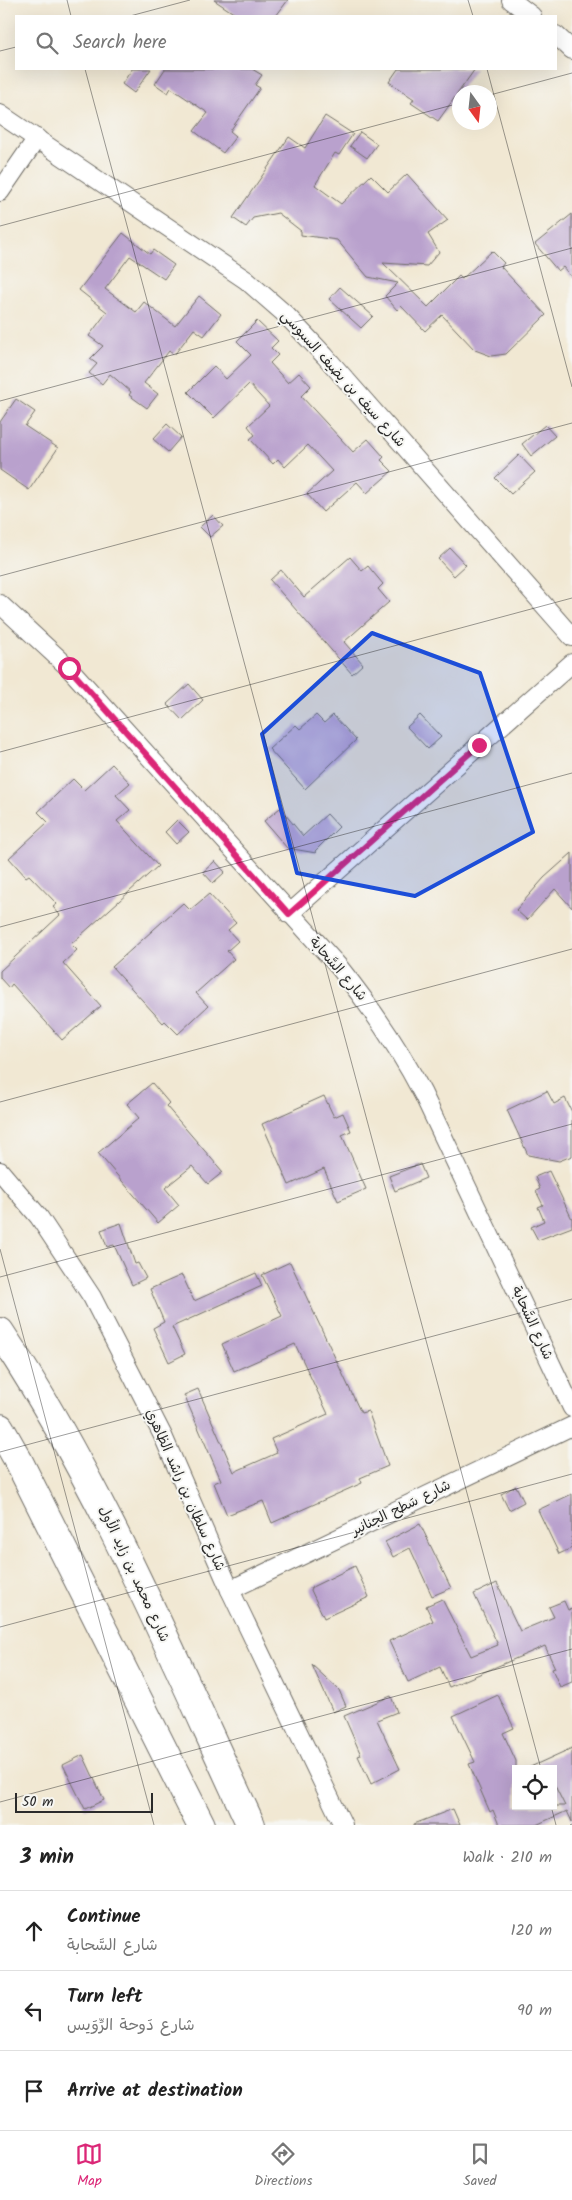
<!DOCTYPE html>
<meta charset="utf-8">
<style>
:root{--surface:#fff;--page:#f2f2f2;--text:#222;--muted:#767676;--line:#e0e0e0;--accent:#db2777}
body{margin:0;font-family:Kalam,"Playpen Sans Arabic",sans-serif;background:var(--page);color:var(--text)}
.controls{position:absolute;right:15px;bottom:15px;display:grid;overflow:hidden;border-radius:0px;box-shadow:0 5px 20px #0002}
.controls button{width:45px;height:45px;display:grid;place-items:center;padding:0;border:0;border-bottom:1px solid var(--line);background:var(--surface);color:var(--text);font:25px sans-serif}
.compass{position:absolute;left:452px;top:85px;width:45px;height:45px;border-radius:50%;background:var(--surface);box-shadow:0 5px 20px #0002;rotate:165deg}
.scale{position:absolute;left:15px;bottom:12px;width:138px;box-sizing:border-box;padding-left:5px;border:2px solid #2b2b2b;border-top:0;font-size:14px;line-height:18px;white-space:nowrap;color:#2b2b2b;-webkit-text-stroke:4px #f6f6f2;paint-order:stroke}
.stop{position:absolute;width:15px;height:15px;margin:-11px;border:4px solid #db2777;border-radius:50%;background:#fff}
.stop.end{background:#db2777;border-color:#fff;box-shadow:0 1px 5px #0008}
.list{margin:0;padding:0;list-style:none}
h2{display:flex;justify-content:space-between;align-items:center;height:65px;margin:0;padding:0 20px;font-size:21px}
h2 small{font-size:16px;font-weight:400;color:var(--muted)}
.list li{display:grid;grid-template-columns:32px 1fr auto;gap:15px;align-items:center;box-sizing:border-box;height:80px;padding:0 20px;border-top:1px solid var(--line)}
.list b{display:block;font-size:19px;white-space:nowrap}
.list p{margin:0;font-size:16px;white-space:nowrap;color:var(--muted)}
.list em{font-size:16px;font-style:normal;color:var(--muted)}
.icon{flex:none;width:28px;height:28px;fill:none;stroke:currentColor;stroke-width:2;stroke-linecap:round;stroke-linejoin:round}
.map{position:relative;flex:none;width:572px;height:1825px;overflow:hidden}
.search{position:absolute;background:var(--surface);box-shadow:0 5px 20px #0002;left:15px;right:15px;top:15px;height:55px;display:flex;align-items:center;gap:12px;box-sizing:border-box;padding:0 18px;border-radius:0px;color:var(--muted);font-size:19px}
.sheet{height:305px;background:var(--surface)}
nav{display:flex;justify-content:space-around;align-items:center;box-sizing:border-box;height:70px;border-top:1px solid var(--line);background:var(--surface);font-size:14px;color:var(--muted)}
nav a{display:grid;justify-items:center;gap:2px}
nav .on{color:var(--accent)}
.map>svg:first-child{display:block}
</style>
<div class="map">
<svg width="572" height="1825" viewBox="0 0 572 1825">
<rect width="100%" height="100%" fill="#f6f6f2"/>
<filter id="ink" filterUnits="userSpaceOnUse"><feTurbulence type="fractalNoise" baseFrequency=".02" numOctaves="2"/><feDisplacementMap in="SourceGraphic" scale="10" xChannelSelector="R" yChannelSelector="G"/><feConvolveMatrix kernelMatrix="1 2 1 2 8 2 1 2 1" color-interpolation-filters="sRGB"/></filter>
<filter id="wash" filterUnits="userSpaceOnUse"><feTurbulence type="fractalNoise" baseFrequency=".0096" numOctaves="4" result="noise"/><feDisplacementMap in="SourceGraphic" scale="20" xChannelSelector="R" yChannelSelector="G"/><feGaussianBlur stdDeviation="1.12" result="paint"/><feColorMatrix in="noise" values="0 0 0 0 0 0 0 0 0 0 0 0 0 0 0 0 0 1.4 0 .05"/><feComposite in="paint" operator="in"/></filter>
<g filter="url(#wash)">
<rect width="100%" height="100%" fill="#f1e8d3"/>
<g id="blocks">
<g fill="#b9a1cd">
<polygon points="214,0 288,0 276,16 238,16"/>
<polygon points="132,69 151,69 134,93 122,84"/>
<polygon points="165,69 252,69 262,75 255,85 260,88 230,131 236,136 223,153 194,131 208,113 171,88 168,93 155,84"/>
<polygon points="398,69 475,69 438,121 411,103 414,99 389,82"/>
<polygon points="325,116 353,134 339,155 335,153 315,185 341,204 371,175 388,192 407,174 448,220 428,234 439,252 427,266 383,263 428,307 459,276 462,279 492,251 504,263 501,267 546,315 506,354 491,356 475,350 442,315 425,331 401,306 397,310 385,296 398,283 368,277 337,240 301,235 301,231 278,213 253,218 246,227 233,218 289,137 305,148"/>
<polygon points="360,132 377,144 367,158 350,146"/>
<polygon points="572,214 572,278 563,267 558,271 535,244"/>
<polygon points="123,233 150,254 153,250 174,265 164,279 130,256 105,289 136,312 144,302 175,326 199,296 221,314 204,336 194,329 174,355 169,351 144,383 158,394 147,408 129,395 131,392 110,374 102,384 89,373 97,364 90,359 103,346 89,336 107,312 79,290"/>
<polygon points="340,287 373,316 361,328 329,299"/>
<polygon points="257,321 278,341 271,348 278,355 270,363 288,383 299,373 311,386 301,396 353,452 368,439 384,457 381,460 392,471 367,493 357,482 323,512 307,494 332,471 308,445 285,467 278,459 273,464 250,439 255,435 248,426 269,406 249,384 214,418 188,392 214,366 226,379 251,355 237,341"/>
<polygon points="16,399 35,412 25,426 58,448 29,490 0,470 0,422"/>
<polygon points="167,424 181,437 168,452 153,439"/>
<polygon points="545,425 555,436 531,456 522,444"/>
<polygon points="519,455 535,472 511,494 495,478"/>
<polygon points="213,515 223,526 210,537 200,527"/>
<polygon points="450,548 466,565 454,576 438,559"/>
<polygon points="350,557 362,571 368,566 383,584 378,589 389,602 344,642 363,664 352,674 270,580 281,570 304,597"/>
<polygon points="189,684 203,700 182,720 167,704"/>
<polygon points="316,715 324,723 333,715 356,740 305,789 269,749 296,725 300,729"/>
<polygon points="420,715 441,737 428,749 407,727"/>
<polygon points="112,764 130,783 116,795 130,810 117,821 158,866 71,944 77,950 63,963 101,1006 62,1040 12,984 9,988 0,978 0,971 60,915 53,907 57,904 29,875 26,877 9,858 48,822 38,812 73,779 84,790"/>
<polygon points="280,808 303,836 327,814 339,827 315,851 316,853 287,848 264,821"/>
<polygon points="177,820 189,832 176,844 165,832"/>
<polygon points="572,853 572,908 555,889 527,920 516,910 544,878"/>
<polygon points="215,861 225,872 213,883 203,872"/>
<polygon points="209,894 236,923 228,930 238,941 227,951 234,959 196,993 208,1006 178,1034 165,1021 163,1023 112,967 183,903 190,910"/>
<polygon points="152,1083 169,1103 166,1106 223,1172 208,1184 192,1166 165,1188 179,1205 158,1223 98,1153 139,1118 127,1104"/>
<polygon points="547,1091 554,1104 565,1098 572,1112 572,1156 559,1161 528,1155 507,1110"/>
<polygon points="324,1096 334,1117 343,1113 351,1131 342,1135 366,1189 338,1201 324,1169 289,1185 262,1124"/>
<polygon points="420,1164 426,1178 395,1191 389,1176"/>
<polygon points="549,1171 572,1219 572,1227 538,1240 531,1227 544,1221 538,1207 543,1205 536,1191 540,1189 535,1177"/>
<polygon points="121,1223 135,1264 138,1263 146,1278 132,1285 114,1245 107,1247 101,1230"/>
<polygon points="290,1262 361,1413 368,1411 388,1466 360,1478 362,1483 272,1523 263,1501 227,1515 214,1483 221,1480 184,1395 198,1389 234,1472 277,1453 271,1439 328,1414 295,1344 234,1371 222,1344 282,1316 262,1275"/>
<polygon points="256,1273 262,1286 172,1327 185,1354 169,1362 153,1328 164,1322 150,1289 182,1275 194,1301"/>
<polygon points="516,1486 524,1502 509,1510 501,1494"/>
<polygon points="572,1494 572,1548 559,1554 538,1510"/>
<polygon points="420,1524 451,1588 432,1596 410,1548 393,1557 385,1542"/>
<polygon points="355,1566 369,1597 324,1618 310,1588"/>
<polygon points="497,1583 520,1631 554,1617 549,1607 564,1601 568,1610 572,1609 572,1682 560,1687 552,1669 555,1668 545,1646 449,1687 440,1667 408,1682 389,1641 433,1621 426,1606 442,1599 471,1656 498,1645 474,1594"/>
<polygon points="312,1665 339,1690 346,1706 333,1712"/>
<polygon points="498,1695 514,1728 503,1733 516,1761 516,1806 565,1806 553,1782 553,1769 526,1769 572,1748 572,1822 567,1811 536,1825 499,1825 493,1810 490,1812 469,1764 475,1762 453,1716"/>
<polygon points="391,1696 397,1712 377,1720 400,1769 371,1784 358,1756 361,1755 344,1716"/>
<polygon points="83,1755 104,1800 85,1809 63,1765"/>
<polygon points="453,1809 460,1825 414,1825 414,1824"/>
</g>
</g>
</g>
<g filter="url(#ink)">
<use href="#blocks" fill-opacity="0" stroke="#706d66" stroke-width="1"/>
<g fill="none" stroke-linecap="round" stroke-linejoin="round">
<g stroke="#706d66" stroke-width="20">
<g id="street">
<polyline points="511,0 532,16"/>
<polyline points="556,35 572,50"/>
<polyline points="0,114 246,280 285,314 325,356 572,637"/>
<polyline points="0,192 37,138"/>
<path d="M0,604L69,668L339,967C371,1007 399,1048 423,1094L572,1408"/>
<polyline points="289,914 572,663"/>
<polyline points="0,1171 39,1217 92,1297 163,1436 230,1590 343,1825"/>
<polyline points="230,1590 572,1426"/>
</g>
</g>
<g stroke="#706d66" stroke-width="30">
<g id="primary">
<path d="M0,1332C102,1486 173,1658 251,1825"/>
<polyline points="0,1428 18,1460 201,1825"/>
</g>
</g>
<use href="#street" stroke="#fff" stroke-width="18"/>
<use href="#primary" stroke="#fff" stroke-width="28"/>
</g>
</g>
<g fill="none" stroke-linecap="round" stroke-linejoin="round" filter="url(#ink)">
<polyline stroke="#db2777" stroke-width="6" points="69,668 289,914 479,745"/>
</g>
<path fill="#1d4ed8" fill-opacity="0.2" stroke="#1d4ed8" stroke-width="4" stroke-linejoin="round" d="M372,633L480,673L533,832L415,896L297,873L262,734Z"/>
<path fill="none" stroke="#2b2b2b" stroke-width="1" stroke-opacity="0.45" d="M67,0L71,16M468,0L473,16M130,16L190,0M0,51L16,47M85,69L541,1769M487,69L572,387M490,95L572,73M0,226L460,103M0,401L572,248M0,576L572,423M0,752L572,598M0,927L572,773M0,1102L572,949M0,1249L154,1825M0,1277L572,1124M0,1452L572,1299M0,1627L572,1474M0,1802L572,1649M551,1806L556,1825M570,1825L572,1824"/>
<g text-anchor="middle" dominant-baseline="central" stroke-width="4" stroke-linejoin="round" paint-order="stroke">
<g font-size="14" fill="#2b2b2b" stroke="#f6f6f2">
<text transform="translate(343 379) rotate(48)">شارع سيف بن يضيف السبوسي</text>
<text transform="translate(338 969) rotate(49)">شارع السَّحابة</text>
<text transform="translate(532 1323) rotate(65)">شارع السَّحابة</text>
<text transform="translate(185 1490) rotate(66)">شارع سلطان بن راشد الظاهري</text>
<text transform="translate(401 1508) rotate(-26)">شارع سَطح الجنانير</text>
<text transform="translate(134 1574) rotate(65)">شارع محمد بن زايد الأول</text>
</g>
</g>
</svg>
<div class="controls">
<button><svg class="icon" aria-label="locate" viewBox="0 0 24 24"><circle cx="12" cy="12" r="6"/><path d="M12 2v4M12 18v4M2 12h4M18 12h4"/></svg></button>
</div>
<svg class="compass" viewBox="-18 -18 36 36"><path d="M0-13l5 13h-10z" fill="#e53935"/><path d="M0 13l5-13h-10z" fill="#767676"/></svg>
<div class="scale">50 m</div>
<div class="stop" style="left:69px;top:668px"></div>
<div class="stop end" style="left:479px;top:745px"></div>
<div class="search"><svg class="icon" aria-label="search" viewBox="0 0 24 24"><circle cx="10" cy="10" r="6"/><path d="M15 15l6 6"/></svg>Search here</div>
</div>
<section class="sheet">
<h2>3 min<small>Walk · 210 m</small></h2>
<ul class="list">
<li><svg class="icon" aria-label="ahead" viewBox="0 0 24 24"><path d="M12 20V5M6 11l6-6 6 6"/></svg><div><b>Continue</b><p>شارع السَّحابة</p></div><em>120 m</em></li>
<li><svg class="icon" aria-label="left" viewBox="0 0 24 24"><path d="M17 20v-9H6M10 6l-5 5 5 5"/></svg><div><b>Turn left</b><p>شارع دَوحة الرِّوَيس</p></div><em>90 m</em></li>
<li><svg class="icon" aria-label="arrive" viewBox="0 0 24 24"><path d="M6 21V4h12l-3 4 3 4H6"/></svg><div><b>Arrive at destination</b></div></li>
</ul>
</section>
<nav>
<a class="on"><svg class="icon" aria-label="map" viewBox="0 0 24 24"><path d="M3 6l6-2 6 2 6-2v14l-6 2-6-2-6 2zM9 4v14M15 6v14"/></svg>Map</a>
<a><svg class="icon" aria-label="directions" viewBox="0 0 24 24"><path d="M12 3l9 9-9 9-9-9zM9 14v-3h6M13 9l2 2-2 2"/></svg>Directions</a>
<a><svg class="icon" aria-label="saved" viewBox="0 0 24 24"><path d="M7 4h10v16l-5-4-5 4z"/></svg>Saved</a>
</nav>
